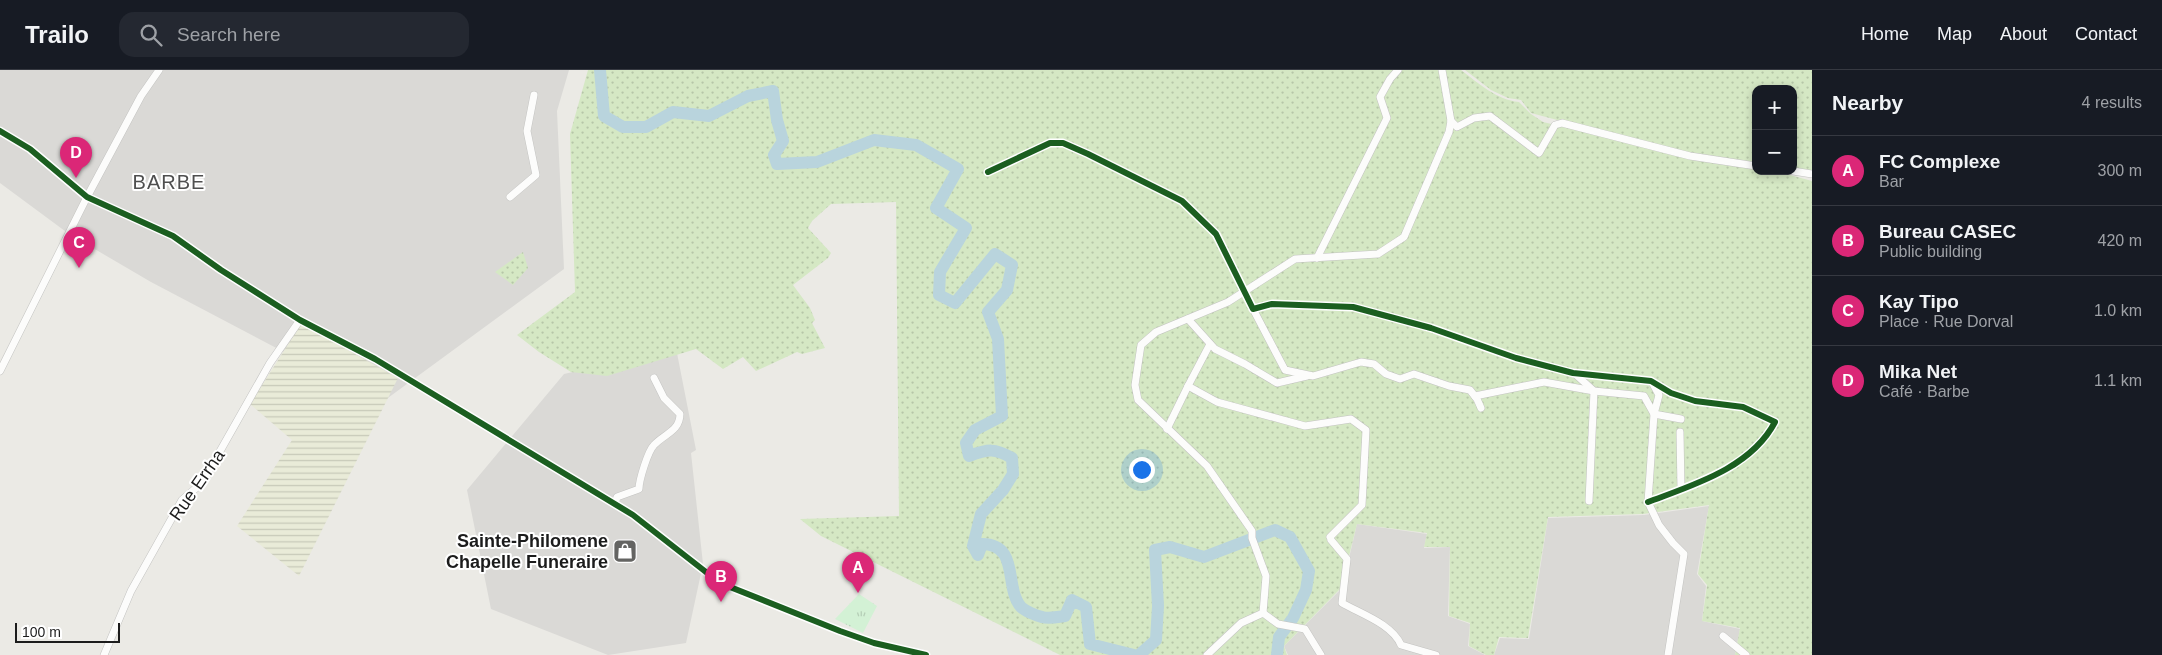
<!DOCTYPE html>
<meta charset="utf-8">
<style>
:root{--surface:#171b24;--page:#242831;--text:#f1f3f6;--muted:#9ea1a6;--line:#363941;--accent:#db2777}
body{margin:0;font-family:Helvetica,sans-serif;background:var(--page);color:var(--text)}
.controls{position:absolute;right:15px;top:15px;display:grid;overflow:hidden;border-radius:10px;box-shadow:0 2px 8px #0003}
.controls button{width:45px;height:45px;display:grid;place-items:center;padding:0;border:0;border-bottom:1px solid var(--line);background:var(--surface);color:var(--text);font:25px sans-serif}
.scale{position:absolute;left:15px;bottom:12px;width:105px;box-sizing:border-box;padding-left:5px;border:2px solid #1c1c1c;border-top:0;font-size:14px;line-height:18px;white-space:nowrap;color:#1c1c1c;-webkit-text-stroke:4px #fff;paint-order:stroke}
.you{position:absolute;left:1141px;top:399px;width:18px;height:18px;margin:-12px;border:4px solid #fff;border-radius:50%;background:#1a73e8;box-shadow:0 0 0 8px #1a73e833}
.badge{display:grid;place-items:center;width:32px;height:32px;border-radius:50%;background:var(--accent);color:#fff;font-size:16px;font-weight:700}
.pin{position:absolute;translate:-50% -41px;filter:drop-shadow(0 1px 2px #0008)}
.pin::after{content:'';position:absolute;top:26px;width:18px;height:15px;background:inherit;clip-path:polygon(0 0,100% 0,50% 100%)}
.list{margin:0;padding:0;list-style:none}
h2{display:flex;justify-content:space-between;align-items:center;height:65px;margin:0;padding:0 20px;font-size:21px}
h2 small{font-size:16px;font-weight:400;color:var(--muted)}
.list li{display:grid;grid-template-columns:32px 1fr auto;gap:15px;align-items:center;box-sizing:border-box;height:70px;padding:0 20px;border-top:1px solid var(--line)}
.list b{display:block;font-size:19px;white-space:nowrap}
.list p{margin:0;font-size:16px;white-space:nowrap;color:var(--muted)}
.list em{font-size:16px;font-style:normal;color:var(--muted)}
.icon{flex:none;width:28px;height:28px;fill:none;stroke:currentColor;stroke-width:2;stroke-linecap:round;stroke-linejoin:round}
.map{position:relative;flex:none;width:1812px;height:585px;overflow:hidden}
header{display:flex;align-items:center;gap:30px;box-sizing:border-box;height:70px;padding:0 25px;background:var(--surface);border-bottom:1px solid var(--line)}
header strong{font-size:24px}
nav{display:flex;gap:28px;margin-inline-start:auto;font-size:18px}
.search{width:350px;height:45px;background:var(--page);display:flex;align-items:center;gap:12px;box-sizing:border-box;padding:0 18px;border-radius:15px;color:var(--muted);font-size:19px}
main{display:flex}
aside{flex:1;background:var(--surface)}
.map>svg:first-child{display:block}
</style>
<header>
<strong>Trailo</strong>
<div class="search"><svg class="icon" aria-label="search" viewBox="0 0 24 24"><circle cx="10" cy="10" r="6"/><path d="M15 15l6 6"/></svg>Search here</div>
<nav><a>Home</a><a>Map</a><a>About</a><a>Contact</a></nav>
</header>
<main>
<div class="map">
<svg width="1812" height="585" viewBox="0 0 1812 585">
<defs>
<pattern id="farmland-rules" width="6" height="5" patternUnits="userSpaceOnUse" patternTransform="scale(1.25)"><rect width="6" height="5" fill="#e9ebd8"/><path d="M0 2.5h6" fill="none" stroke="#c7c9b9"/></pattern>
<pattern id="grass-dots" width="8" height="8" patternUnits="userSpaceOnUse" patternTransform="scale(1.25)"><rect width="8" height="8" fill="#d5e8c4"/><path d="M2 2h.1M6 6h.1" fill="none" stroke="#b6c6a8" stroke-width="1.8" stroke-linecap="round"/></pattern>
<pattern id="park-tufts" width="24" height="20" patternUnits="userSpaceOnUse" patternTransform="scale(1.25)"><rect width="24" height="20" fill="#d3f1d5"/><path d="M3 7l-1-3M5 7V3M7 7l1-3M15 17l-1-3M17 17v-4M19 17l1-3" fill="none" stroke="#b5ceb6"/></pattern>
</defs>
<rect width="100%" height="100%" fill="#ebeae5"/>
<g fill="#dad9d6">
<polygon points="0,0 569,0 557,41 564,199 381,333 151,212 69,164 0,113"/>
<polygon points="676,278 696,380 691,383 703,494 686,573 608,585 491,539 467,420 564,304"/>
<polygon points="1709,436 1697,504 1706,516 1702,551 1740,559 1735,585 1494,585 1500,568 1529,569 1548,448 1644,445"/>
<polygon points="1357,454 1427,464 1424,478 1450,477 1448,546 1470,554 1468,576 1485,585 1288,585 1284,576 1342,518"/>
</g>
<polygon fill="url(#farmland-rules)" points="301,254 398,308 299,506 237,456 292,370 250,334"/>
<g fill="url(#grass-dots)">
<path d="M588,0H1461C1478,13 1497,30 1519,32L1531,44L1543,52L1698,89L1756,98V101H1775L1812,111V585H1735L1740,558L1702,551L1707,515L1698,504L1709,435L1643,444L1548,447L1528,568L1499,567L1494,585H1486L1469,576L1470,553L1449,546L1450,477H1424L1427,463L1357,454L1341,518L1284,576L1287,585H1060L821,466L800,449L899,446L896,132L831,134L812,151L808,158L831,183L828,188L793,215L810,238L815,250L812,253L825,278L802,284L797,282L756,301L743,287L723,299L696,279L607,306L571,302L539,282L517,265L575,222L570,64Z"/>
<polygon points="1465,0 1812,0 1812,102 1793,99 1793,19 1756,19 1756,95 1662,78 1531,43 1521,30 1508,28 1491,20"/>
<polygon points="523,182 528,198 513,215 495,202"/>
</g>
<polygon fill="url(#park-tufts)" points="859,524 877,536 863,563 835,549"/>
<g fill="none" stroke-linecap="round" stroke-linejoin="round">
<g stroke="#b9d4dd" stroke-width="12">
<path d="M600,0L604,46L623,57H646L673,42L709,46L748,26L773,21L777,50L783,71L774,85L777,94L817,92L874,70L916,75L958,99L936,138L966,158L940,202L939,225L955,233L995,184L1012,195L1007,220L988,242L998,269L1002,346L975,360L966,373L969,386C988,379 995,378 1012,388L1013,404L1003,420L981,444L973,476L978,485L982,474C1020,474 1004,518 1021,537C1025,541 1037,546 1042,547C1049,549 1058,547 1065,546L1072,530L1086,537L1090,574L1134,585"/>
<polyline points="1139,585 1156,570 1158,536 1155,480 1170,477 1204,487 1275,460 1290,467 1309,501 1306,520 1293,548 1279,567 1277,585"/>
</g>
<g stroke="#c3c3c1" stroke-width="8">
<g id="minor">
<polyline points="1451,51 1457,57 1474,48 1490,46 1539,83 1555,55 1562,53 1690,86 1756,96"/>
<polyline points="0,61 30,79 87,127 173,166 221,200 300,250 375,289 633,445 720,513 840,561 874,573 926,585"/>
<polyline points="1793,101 1812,104"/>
<path d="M988,102L1050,73H1063L1088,84L1182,131L1216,164L1253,239L1272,234L1353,237L1431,258L1516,288L1573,303L1651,311L1671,323L1695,331L1743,337L1775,352C1751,398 1693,415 1648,432"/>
<polyline points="510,127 536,105 527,61 534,25"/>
<polyline points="1317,188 1387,48 1380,27 1390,9 1398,0"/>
<polyline points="1252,237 1285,300 1313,306 1361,292 1374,294 1386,304 1400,309 1414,304 1449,316 1470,320 1477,329 1481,338"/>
<polyline points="1188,249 1215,279 1245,294 1277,313 1307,306"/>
<polyline points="1210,274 1188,316 1217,332 1305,356 1351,349 1366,360 1362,435 1330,467"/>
<polyline points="0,301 87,127 141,26 159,0"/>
<polyline points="1574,303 1594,321 1589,431"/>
<polyline points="1652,312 1659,325 1654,344 1648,432 1659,455 1673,473 1684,484 1668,585"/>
<polyline points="1475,326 1544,312 1594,321 1644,326 1654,344 1681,349"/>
<polyline points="1167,359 1188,316"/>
<polyline points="1680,362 1681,419"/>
<path d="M615,434L617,427L639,419C639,410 648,381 654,375C664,364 680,361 680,344L664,328L654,308"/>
<path d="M1331,470L1347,489L1342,533C1361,544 1392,554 1401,575L1436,585"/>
<polyline points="1263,543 1266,506 1252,468 1252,461 1207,396 1138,330 1135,315 1141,275 1156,262 1228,232 1295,189 1378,184 1404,167 1449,62 1451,51 1442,0"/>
<polyline points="1723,566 1746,585"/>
<polyline points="104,585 131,521 182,430 202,413 270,293 300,250"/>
<polyline points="1207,585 1241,553 1263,543 1278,554 1305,559 1321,585"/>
</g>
</g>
<use href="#minor" stroke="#fcfcfb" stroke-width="7"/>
<g stroke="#fff" stroke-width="9">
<g id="cycleway">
<polyline points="0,61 30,79 87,127 173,166 221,200 300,250 375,289 633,445 720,513 840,561 874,573 926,585"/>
<path d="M988,102L1050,73H1063L1088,84L1182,131L1216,164L1253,239L1272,234L1353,237L1431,258L1516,288L1573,303L1651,311L1671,323L1695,331L1743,337L1775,352C1751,398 1693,415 1648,432"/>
</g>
</g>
<use href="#cycleway" stroke="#1b5e20" stroke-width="6"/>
</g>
<defs>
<g id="shop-square" transform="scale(1.25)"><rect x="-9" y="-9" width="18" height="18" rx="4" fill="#646462" stroke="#fff"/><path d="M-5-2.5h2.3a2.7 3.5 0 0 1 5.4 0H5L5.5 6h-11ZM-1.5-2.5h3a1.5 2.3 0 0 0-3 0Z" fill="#fff"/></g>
</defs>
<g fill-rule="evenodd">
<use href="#shop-square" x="625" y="481"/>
</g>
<g text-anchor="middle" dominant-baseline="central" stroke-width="4" stroke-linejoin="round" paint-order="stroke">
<g font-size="18" fill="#1c1c1c" stroke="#fff">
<text transform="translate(197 415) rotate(-55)">Rue Errha</text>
</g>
<g font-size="18" font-weight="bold" fill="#1c1c1c" stroke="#fff" text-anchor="end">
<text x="608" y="471">Sainte-Philomene<tspan x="608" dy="21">Chapelle Funeraire</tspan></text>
</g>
<g font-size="20" letter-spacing="1" fill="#4f4f4f" stroke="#fff">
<text x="169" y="112">BARBE</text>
</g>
</g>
</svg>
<div class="controls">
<button>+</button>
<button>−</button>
</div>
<div class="scale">100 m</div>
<div class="you"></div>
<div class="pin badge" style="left:858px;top:523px">A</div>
<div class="pin badge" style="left:721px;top:532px">B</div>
<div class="pin badge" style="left:79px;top:198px">C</div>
<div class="pin badge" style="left:76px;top:108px">D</div>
</div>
<aside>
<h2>Nearby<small>4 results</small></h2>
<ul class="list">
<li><span class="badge">A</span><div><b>FC Complexe</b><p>Bar</p></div><em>300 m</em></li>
<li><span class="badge">B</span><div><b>Bureau CASEC</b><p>Public building</p></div><em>420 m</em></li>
<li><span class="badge">C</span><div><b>Kay Tipo</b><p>Place · Rue Dorval</p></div><em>1.0 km</em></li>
<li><span class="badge">D</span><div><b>Mika Net</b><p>Café · Barbe</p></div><em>1.1 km</em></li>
</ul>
</aside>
</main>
